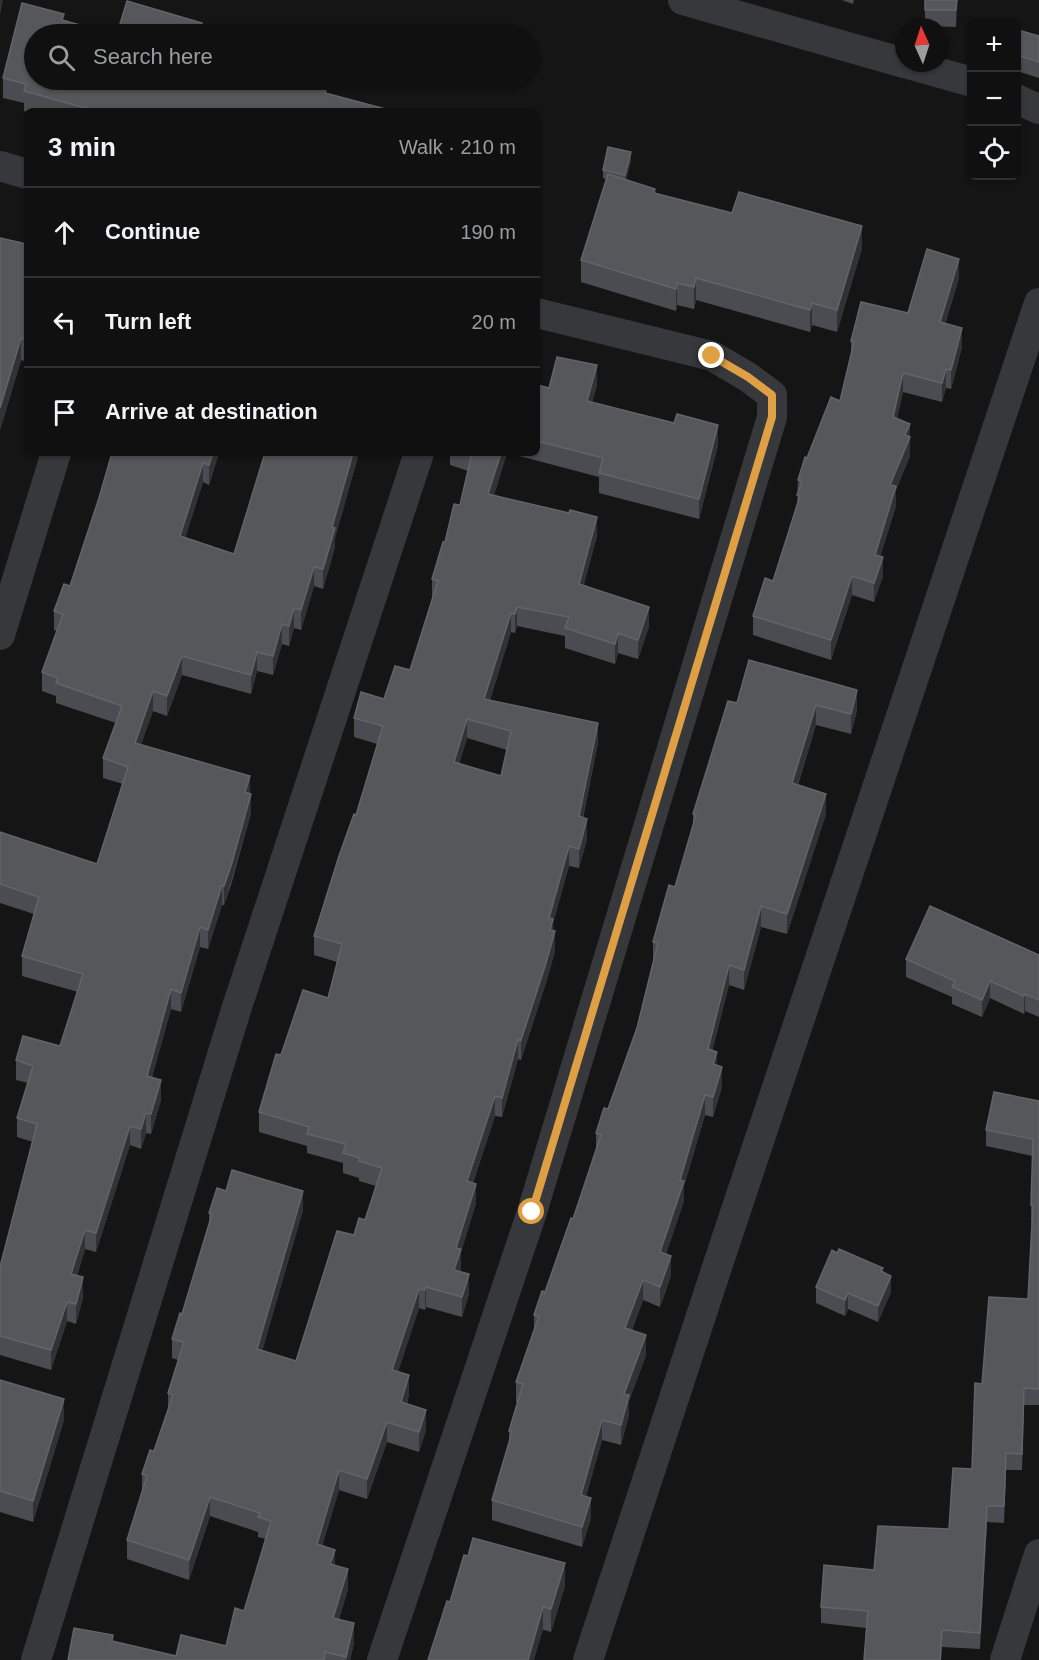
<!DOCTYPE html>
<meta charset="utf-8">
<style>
:root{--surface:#101010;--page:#1e1e1e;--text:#f1f3f6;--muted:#9c9d9f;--line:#303030}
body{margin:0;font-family:Helvetica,sans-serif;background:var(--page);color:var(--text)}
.controls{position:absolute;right:18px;top:18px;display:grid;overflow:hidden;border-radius:9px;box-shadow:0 2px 4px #0004}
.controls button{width:54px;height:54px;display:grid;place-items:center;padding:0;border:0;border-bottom:2px solid var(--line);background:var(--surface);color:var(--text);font:30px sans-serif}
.compass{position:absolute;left:895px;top:18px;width:54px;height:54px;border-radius:50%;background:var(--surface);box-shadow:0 2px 4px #0004;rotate:357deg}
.stop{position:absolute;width:18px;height:18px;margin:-14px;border:4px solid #de9f45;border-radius:50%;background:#fff}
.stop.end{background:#de9f45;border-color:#fff;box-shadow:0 2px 6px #0008}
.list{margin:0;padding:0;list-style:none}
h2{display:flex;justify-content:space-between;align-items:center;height:78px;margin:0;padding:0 24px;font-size:26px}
h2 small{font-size:20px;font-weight:400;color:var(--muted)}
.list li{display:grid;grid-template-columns:39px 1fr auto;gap:18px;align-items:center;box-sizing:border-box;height:90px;padding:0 24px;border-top:2px solid var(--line)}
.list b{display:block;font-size:22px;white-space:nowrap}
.list em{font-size:20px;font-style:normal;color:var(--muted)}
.icon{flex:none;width:33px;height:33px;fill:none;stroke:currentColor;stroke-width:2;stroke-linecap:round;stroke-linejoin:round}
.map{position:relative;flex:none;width:1039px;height:1660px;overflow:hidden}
.search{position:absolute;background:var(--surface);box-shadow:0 2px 4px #0004;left:24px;top:24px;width:516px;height:66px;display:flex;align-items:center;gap:15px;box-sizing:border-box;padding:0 21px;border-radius:33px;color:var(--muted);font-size:22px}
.panel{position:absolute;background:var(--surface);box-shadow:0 2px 4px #0004;left:24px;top:108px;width:516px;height:348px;border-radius:9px}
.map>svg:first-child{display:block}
</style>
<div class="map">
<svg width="1039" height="1660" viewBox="0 0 1039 1660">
<rect width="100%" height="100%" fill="#151516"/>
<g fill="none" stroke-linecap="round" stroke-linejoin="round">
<g stroke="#36383b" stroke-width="30">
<polyline points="683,0 904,63"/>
<polyline points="905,63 972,82"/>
<polyline points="1016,99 1039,109"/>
<polyline points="0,166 27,174"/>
<polyline points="0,635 56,453"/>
<polyline points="36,1660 236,1010 419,453"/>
<polyline points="382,1660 532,1212 772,417 772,395 748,377 712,356 537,313"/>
<polyline points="588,1660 723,1249 1039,303"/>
<polyline points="1005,1660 1039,1554"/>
</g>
</g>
<g fill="#4b4c51" fill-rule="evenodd">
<polygon points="842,0 854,0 853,4"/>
<polygon points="925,0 957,0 956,27 925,26"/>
<polygon points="64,20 112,34 393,111 27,111 27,112 24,111 24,103 3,98 3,78"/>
<polygon points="1017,36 1039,36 1039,78 1017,71"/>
<polygon points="631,160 626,180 655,193 862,248 837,332 812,325 810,332 696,300 694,309 677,305 676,311 581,282 581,260 606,179 603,178 603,170"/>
<polygon points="0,238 27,244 27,362 21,360 0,430"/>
<polygon points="959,278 945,324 962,347 951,389 946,388 942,402 903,392 897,418 910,424 910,456 896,490 896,506 880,556 883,576 874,602 852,595 831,660 753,635 753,616 773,581 797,504 798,480 807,458 840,401 851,356 851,341 908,313"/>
<polygon points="537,385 549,388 597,385 592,402 718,445 699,519 599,493 599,477 508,453 537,453"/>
<polygon points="219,453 209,485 203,482 185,538 234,554 265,453 359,453 335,538 335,547 323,589 314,586 301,630 294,628 289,646 282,644 273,675 257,671 251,694 182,675 167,716 153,711 141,744 250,794 251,813 231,885 224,905 222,905 208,949 200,947 181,1012 171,1009 152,1077 161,1100 151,1134 146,1133 141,1149 130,1145 96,1252 85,1249 77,1276 83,1297 76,1324 67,1321 51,1370 0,1355 0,1267 33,1142 17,1137 17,1118 28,1083 16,1080 16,1060 60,1046 78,992 22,976 22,956 34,914 0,903 0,832 97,864 123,784 103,778 103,758 116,723 56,703 56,696 42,691 42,672 57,631 54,630 54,611 70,586 99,498"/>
<path d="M450,453H507L494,495L597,536L583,586L649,627L638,659L618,653L615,664L565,648V636L517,626L515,633L511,632L490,700L598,743L583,818L587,839L579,868L569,866L553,923L555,951L546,983L521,1060L518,1059L502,1117L495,1116L473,1183L476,1203L461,1252L460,1272L469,1294L462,1317L426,1307L425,1310L419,1308L398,1372L409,1395L407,1404L426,1430L419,1452L387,1442L367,1499L339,1490L322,1546L335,1566L348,1589L339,1619L354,1643L350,1660H68L113,1641L176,1656L226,1646L244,1611L266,1539L258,1537V1532L210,1516L189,1580L127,1559V1540L142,1492V1474L154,1451L168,1410V1393L178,1360L172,1358V1339L182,1314L209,1224V1213L303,1210L262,1351L296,1361L354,1235L365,1220L376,1186L359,1181V1178L343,1173V1163L307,1153V1146L259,1132V1112L281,1055L328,998L337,962L314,955V936L356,815L377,744L354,737V718L384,699L410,670L432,599V579L445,542L460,505L468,471L450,465ZM467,738L507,750L501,776L459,764Z"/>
<polygon points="749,660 857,710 851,734 816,725 798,785 826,814 787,934 761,927 744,990 729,985 712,1051 722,1087 713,1117 705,1115 684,1186 684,1201 666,1254 671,1276 660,1307 643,1300 632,1330 646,1355 629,1401 629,1415 621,1445 602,1440 586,1496 591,1518 582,1547 492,1520 492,1500 509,1442 509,1431 518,1402 516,1402 516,1382 534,1330 534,1315 545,1292 573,1219 596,1152 596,1133 608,1109 637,1028 653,962 653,942 675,887 693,828 693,814 737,703"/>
<polygon points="1039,955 1039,1017 1025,1011 1024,1014 990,998 982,1017 952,1004 952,997 906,977 906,959"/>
<polygon points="1039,1101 1039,1405 1024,1405 1022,1470 1006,1470 1004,1523 987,1522 980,1649 942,1647 941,1660 864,1660 866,1628 821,1623 821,1607 874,1570 949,1529 972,1469 982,1384 1028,1299 1032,1221 1031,1221 1031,1205 1033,1156 986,1146 986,1130"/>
<polygon points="883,1272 891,1292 878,1322 848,1309 845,1316 816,1303 816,1287"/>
<polygon points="0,1380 64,1420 33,1522 0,1512"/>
<polygon points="565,1586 551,1632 450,1602"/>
</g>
<g fill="#313235">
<polygon points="0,0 3,0 0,15"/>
<polygon points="202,23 202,34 199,34"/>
<polygon points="631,152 631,160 625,184 625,175"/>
<polygon points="862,226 862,248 837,332 837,310"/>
<polygon points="959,259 959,278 940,342 940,322"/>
<polygon points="696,278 696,300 694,309 694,287"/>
<polygon points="677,283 677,305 676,311 676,289"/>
<polygon points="812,303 812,325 810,332 810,310"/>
<polygon points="962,328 962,347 951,389 951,370"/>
<polygon points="21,338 21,360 0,430 0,408"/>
<polygon points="597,365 597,385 587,420 587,401"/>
<polygon points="946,369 946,388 942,402 942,383"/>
<polygon points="903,373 903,392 893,436 893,417"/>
<polygon points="910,424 910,456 896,490 896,506 875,574 875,555 890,485 905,435"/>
<polygon points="718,425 718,445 699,519 699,499"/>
<polygon points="213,453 219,453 209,485 209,465"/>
<polygon points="353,453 359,453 335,538 335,547 323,589 323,569 332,527"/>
<polygon points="501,453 507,453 488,513 488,494"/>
<polygon points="203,463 203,482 180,555 180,536"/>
<polygon points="597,517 597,536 579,604 579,584"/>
<polygon points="883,557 883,576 874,602 874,583"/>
<polygon points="314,567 314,586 301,630 301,610"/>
<polygon points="852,576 852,595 831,660 831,640"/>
<polygon points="517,607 517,626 515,633 515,614"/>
<polygon points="649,607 649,627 638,659 638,640"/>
<polygon points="294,608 294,628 289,646 289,626"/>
<polygon points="511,613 511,632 484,718 484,699"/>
<polygon points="282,624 282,644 273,675 273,656"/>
<polygon points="618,633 618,653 615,664 615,644"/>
<polygon points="257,652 257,671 251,694 251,675"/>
<polygon points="182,656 182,675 167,716 167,696"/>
<polygon points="857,690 857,710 851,734 851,714"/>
<polygon points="153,691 153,711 135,762 135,743"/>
<polygon points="816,705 816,725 792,803 792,783"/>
<polygon points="467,719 467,738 454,782 454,762"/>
<polygon points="598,723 598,743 579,836 579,816"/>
<polygon points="250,776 250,795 245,792"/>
<polygon points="251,794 251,813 224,905 224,886"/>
<polygon points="826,794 826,814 787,934 787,914"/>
<polygon points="587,819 587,839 579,868 579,849"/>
<polygon points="569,846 569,866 553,923 553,939 555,931 555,951 546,983 521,1060 521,1040 549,918"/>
<polygon points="222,885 222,905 208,949 208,930"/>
<polygon points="761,906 761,927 744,990 744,970"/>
<polygon points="200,927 200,947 181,1012 181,993"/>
<polygon points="729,965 729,985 708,1069 708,1049"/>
<polygon points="990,981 990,998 982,1017 982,1000"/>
<polygon points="171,989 171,1009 147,1095 147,1076"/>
<polygon points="1025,994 1025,1011 1024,1014 1024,996"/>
<polygon points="518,1039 518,1059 502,1117 502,1098"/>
<polygon points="717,1052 717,1072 713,1064"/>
<polygon points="722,1067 722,1087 713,1117 713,1097"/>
<polygon points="161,1080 161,1100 151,1134 151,1114"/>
<polygon points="705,1095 705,1115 684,1186 684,1201 660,1272 660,1252 680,1180"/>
<polygon points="495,1096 495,1116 467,1200 467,1181"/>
<polygon points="146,1113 146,1133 141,1149 141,1129"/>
<polygon points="130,1126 130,1145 96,1252 96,1233"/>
<polygon points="476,1184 476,1203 461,1252 461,1269 454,1290 454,1270 456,1248"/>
<polygon points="303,1191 303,1210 257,1369 257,1349"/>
<polygon points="85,1230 85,1249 71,1294 71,1274"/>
<polygon points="671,1256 671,1276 660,1307 660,1287"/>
<polygon points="469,1274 469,1294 462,1317 462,1297"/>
<polygon points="891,1276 891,1292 878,1322 878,1306"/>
<polygon points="83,1277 83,1297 76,1324 76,1304"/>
<polygon points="643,1280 643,1300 625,1348 625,1328"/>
<polygon points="426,1287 426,1307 425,1310 425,1290"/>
<polygon points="419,1289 419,1308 392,1390 392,1370"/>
<polygon points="848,1293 848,1309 845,1316 845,1300"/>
<polygon points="67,1302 67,1321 51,1370 51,1350"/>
<polygon points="646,1335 646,1355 629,1401 629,1415 621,1445 621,1425 624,1394"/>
<polygon points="409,1375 409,1395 401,1422 401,1402"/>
<polygon points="64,1399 64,1420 33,1522 33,1501"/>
<polygon points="426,1410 426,1430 419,1452 419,1432"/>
<polygon points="602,1420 602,1440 581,1515 581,1495"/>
<polygon points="387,1422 387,1442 367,1499 367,1479"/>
<polygon points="1006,1453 1006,1470 1004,1523 1004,1506"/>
<polygon points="339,1470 339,1490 317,1564 317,1544"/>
<polygon points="210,1497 210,1516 189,1580 189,1560"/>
<polygon points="591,1498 591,1518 582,1547 582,1527"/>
<polygon points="987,1506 987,1522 980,1649 980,1633"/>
<polygon points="335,1550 335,1569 330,1564"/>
<polygon points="565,1563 565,1586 551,1632 551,1609"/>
<polygon points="348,1569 348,1589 333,1638 333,1618"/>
<polygon points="543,1607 543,1630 534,1660 528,1660"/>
<polygon points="354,1623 354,1643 350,1660 346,1660"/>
</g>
<g fill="#55575b" stroke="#626469" stroke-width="1.5" fill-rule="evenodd">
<polygon points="925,0 957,0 956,10 925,10"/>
<polygon points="127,1 202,23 199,34 117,34"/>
<polygon points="22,3 64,14 62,20 112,34 34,34 34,80 284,80 326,90 325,93 393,111 96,111 24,91 26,84 3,78"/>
<polygon points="1018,30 1039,36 1039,62 1017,55 1017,36"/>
<polygon points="608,147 631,152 625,175 603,170"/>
<polygon points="608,174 655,189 654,193 732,213 739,192 862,226 837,310 812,303 810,310 696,278 694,287 677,283 676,289 581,260"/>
<polygon points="0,238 27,244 27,340 21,338 0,408"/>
<polygon points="927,249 959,259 940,322 962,328 951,370 946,369 942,383 903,373 893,417 910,424 905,435 910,437 890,485 896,486 875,555 883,557 874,583 852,576 831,640 753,616 765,578 773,581 800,496 797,495 802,481 798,480 805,457 807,458 831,397 840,401 854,342 851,341 861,302 908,313"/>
<polygon points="557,357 597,365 587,401 674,423 677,414 718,425 699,499 599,473 603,458 537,441 537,385 549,388"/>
<polygon points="112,453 213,453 209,465 203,463 180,536 234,554 265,453 353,453 332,527 335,528 323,569 314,567 301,610 294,608 289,626 282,624 273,656 257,652 251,675 182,656 167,696 153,691 135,743 250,776 245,792 251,794 231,866 224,886 222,885 208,930 200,927 181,993 171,989 147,1076 161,1080 151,1114 146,1113 141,1129 130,1126 96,1233 85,1230 71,1274 83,1277 76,1304 67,1302 51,1350 0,1336 0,1267 37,1124 17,1118 33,1066 16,1060 23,1036 60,1046 83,974 22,956 39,897 0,884 0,832 97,864 128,767 103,758 122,706 56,683 58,678 42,672 63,614 54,611 64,584 70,586 99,498"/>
<path d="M472,453H501L488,494L569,513L570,510L597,517L579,584L649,607L638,640L618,633L615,644L565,628L569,617L517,607L515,614L511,613L484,699L598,723L579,816L587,819L579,849L569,846L549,918L553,919L550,930L555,931L546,963L521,1040L518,1039L502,1098L495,1096L467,1181L476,1184L456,1248L461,1249L454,1270L469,1274L462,1297L426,1287L425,1290L419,1289L392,1370L409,1375L401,1402L426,1410L419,1432L387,1422L367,1479L339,1470L317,1544L335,1550L330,1564L348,1569L333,1618L354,1623L346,1657L325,1652L324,1660H68L74,1628L113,1635L112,1641L176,1656L181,1635L226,1646L235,1608L244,1611L271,1521L258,1517L260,1513L210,1497L189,1560L127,1540L147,1476L142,1474L150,1450L154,1451L173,1395L168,1393L184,1342L172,1339L180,1313L182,1314L212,1214L209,1213L217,1188L226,1191L232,1170L303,1191L257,1349L296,1361L337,1231L354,1235L359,1218L365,1220L382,1168L359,1161L360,1158L343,1153L346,1144L307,1134L309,1127L259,1112L276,1054L281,1055L303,990L328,998L342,944L314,936L339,856L354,814L356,815L383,726L354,718L361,692L384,699L395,666L410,670L438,581L432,579L443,542H445L454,504L460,505ZM467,719L511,731L501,776L454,762Z"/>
<polygon points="749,660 857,690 851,714 816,705 792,783 826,794 787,914 761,906 744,970 729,965 708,1049 717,1052 713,1064 722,1067 713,1097 705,1095 680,1180 684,1181 660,1252 671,1256 660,1287 643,1280 625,1328 646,1335 624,1394 629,1395 621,1425 602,1420 581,1495 591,1498 582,1527 492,1500 512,1432 509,1431 523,1384 516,1382 539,1316 534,1315 542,1291 545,1292 571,1218 573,1219 601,1135 596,1133 604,1108 608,1109 637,1028 658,943 653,942 669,885 675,887 696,815 693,814 728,701 737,703"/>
<polygon points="930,906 1039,955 1039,1000 1025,994 1024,996 990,981 982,1000 952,987 955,981 906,959"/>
<polygon points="994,1092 1039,1101 1039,1389 1024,1388 1022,1454 1006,1453 1004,1506 987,1506 980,1633 942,1630 940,1660 864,1660 868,1611 821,1607 824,1565 874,1570 878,1526 949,1529 953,1468 972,1469 975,1383 982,1384 989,1297 1028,1299 1033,1205 1031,1205 1033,1139 986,1130"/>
<polygon points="839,1249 883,1268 881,1271 891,1276 878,1306 848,1293 845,1300 816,1287 832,1250 837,1253"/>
<polygon points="0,1380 64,1399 33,1501 0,1491"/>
<polygon points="473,1538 565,1563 551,1609 543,1607 528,1660 428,1660 447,1601 450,1602 464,1555 468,1556"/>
</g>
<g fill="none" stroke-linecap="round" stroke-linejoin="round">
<polyline stroke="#de9f45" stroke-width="8" points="532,1212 772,417 772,395 748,377 712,356"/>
</g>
</svg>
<div class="controls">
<button>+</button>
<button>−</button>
<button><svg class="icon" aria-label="locate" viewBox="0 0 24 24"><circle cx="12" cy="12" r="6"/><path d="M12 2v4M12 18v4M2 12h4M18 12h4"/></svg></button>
</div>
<svg class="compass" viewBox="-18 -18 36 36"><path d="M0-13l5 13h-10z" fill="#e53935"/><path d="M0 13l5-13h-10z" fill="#9c9d9f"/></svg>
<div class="stop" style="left:532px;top:1212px"></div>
<div class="stop end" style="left:712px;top:356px"></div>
<div class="search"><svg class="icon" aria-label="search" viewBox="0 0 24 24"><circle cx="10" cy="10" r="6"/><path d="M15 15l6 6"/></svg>Search here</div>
<section class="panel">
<h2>3 min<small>Walk · 210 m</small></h2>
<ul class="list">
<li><svg class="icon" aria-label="ahead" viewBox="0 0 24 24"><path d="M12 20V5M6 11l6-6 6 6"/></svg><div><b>Continue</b></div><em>190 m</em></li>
<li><svg class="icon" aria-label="left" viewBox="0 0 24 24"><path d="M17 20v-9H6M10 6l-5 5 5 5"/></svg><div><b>Turn left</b></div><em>20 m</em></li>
<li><svg class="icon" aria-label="arrive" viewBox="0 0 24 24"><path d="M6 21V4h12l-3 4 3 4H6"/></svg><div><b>Arrive at destination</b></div></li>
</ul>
</section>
</div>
